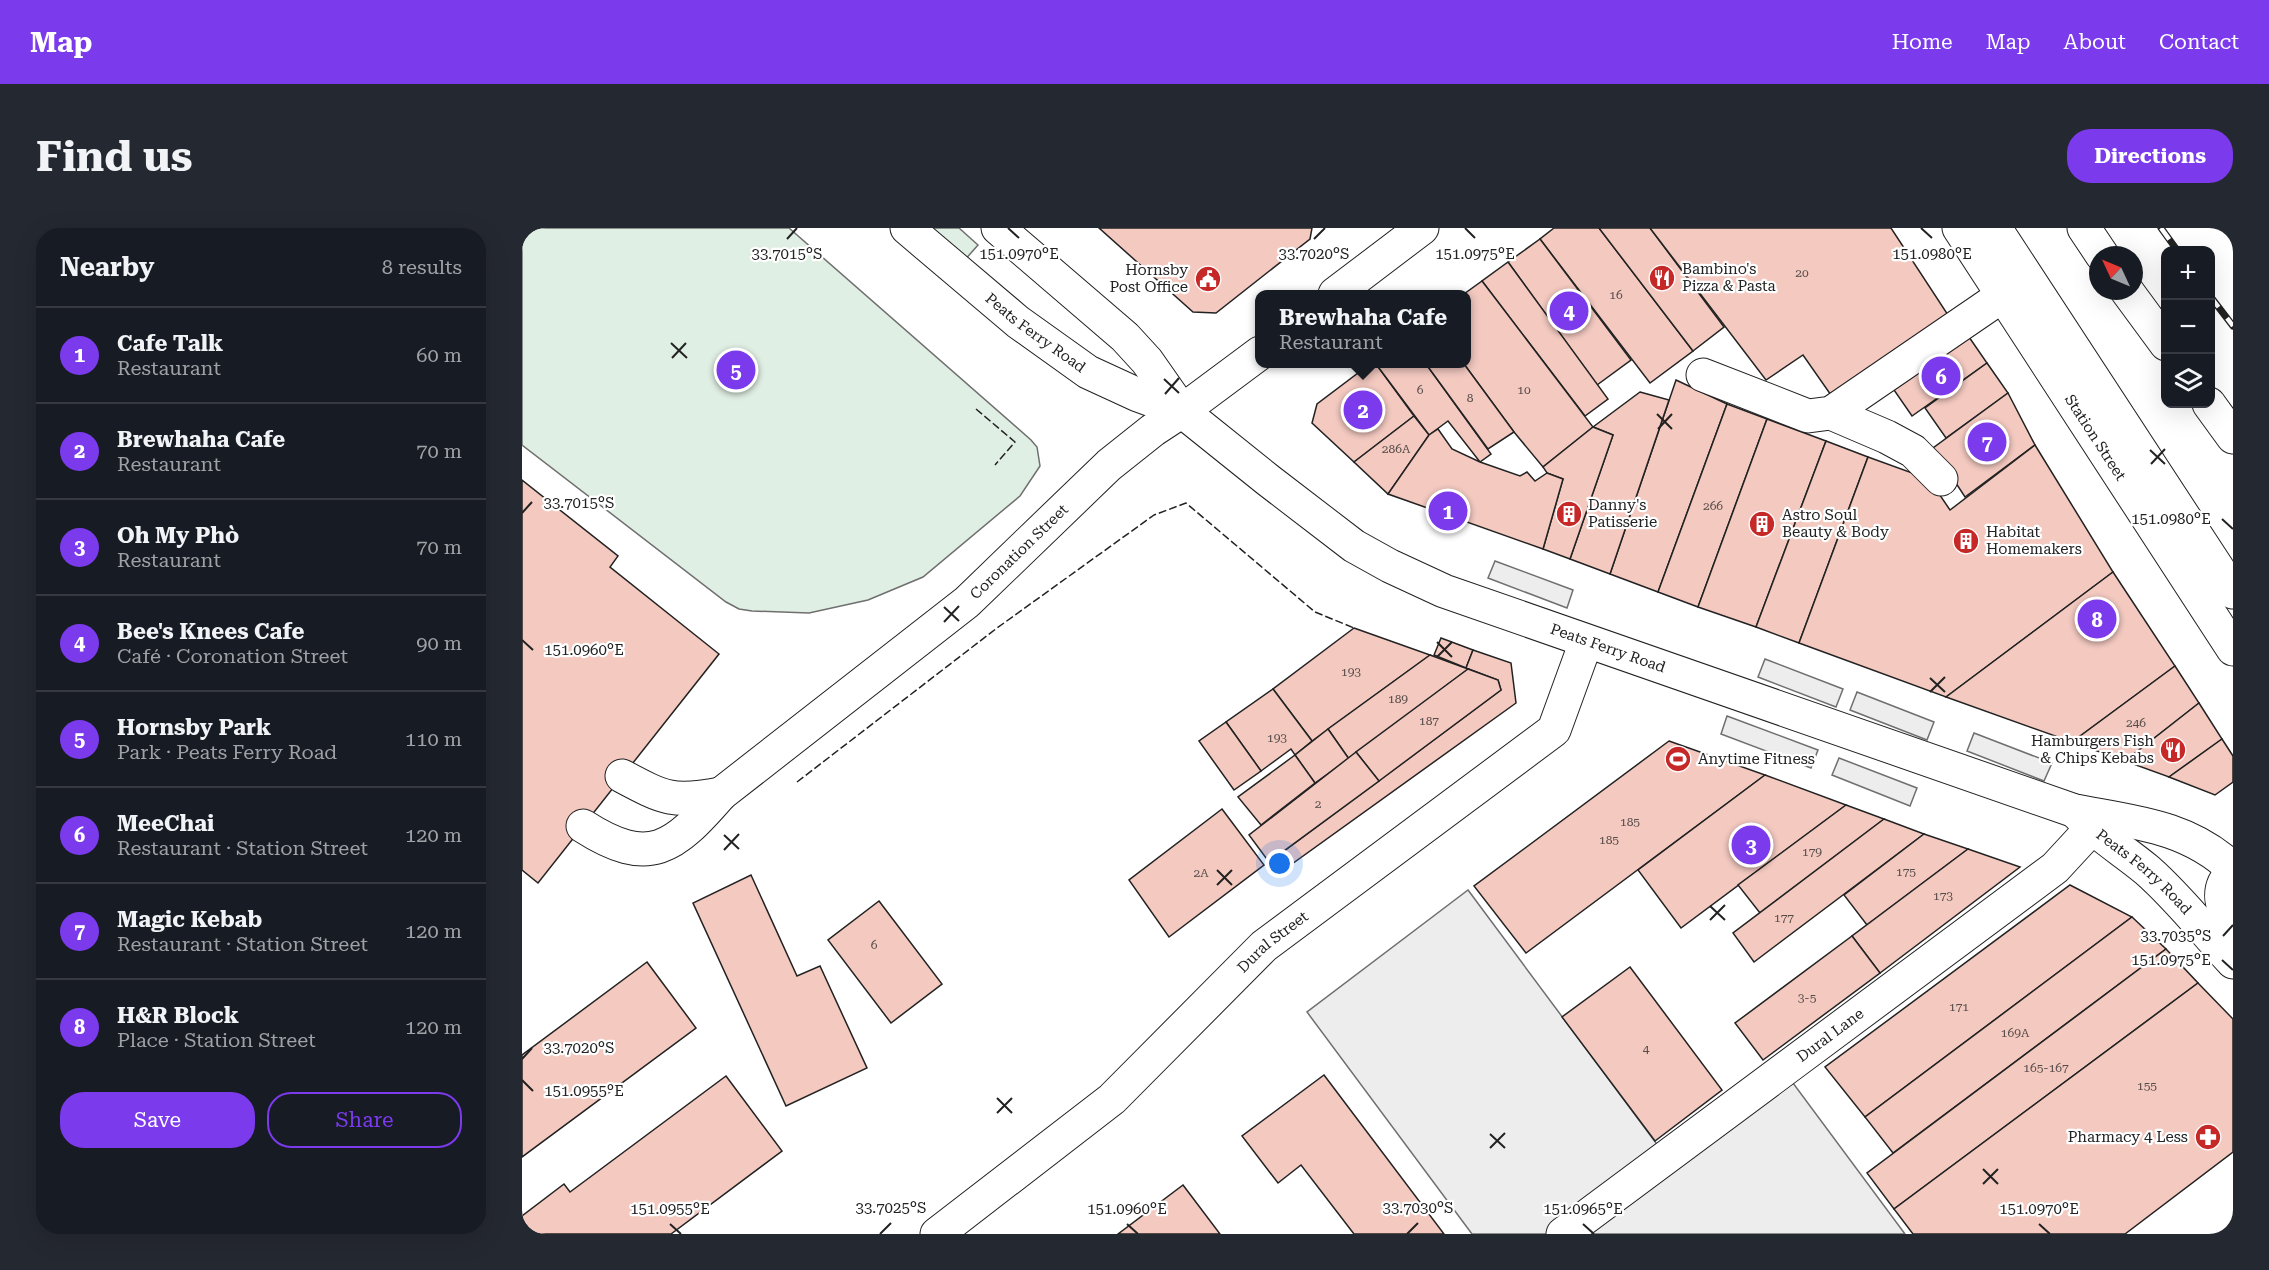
<!DOCTYPE html>
<meta charset="utf-8">
<style>
:root{--surface:#171b24;--page:#242831;--text:#f1f3f6;--muted:#9ea1a6;--line:#363941;--accent:#7c3aed}
body{margin:0;font-family:"Roboto Serif",serif;background:var(--page);color:var(--text)}
.controls{position:absolute;right:18px;top:18px;display:grid;overflow:hidden;border-radius:12px;box-shadow:0 6px 24px #0002}
.controls button{width:54px;height:54px;display:grid;place-items:center;padding:0;border:0;border-bottom:2px solid var(--line);background:var(--surface);color:var(--text);font:30px sans-serif}
.compass{position:absolute;left:1567px;top:18px;width:54px;height:54px;border-radius:50%;background:var(--surface);box-shadow:0 6px 24px #0002;rotate:314deg}
.you{position:absolute;left:758px;top:636px;width:21px;height:21px;margin:-15px;border:4px solid #fff;border-radius:50%;background:#1a73e8;box-shadow:0 0 0 9px #1a73e833}
.badge{display:grid;place-items:center;width:39px;height:39px;border-radius:50%;background:var(--accent);color:#fff;font-size:20px;font-weight:700}
.pin{position:absolute;translate:-50% -50%;border:3px solid #fff;box-shadow:0 2px 6px #0006}
.popup{position:absolute;left:733px;top:62px;width:216px;height:78px;box-sizing:border-box;display:grid;place-content:center;border-radius:12px;background:var(--surface);filter:drop-shadow(0 2px 4px #0005);font-size:20px;white-space:nowrap;color:var(--muted)}
.popup b{font-size:22px;color:var(--text)}
.popup::after{content:'';position:absolute;left:50%;top:100%;margin-left:-12px;border:12px solid transparent;border-top-color:var(--surface)}
.list{margin:0;padding:0;list-style:none}
h2{display:flex;justify-content:space-between;align-items:center;height:78px;margin:0;padding:0 24px;font-size:26px}
h2 small{font-size:20px;font-weight:400;color:var(--muted)}
.list li{display:grid;grid-template-columns:39px 1fr auto;gap:18px;align-items:center;box-sizing:border-box;height:96px;padding:0 24px;border-top:2px solid var(--line)}
.list b{display:block;font-size:22px;white-space:nowrap}
.list p{margin:0;font-size:20px;white-space:nowrap;color:var(--muted)}
.list em{font-size:20px;font-style:normal;color:var(--muted)}
.actions{display:flex;gap:12px;padding:18px 24px}
.actions a{flex:1;padding:14px 0;border:2px solid var(--accent);border-radius:24px;text-align:center;font-size:21px;color:var(--accent)}
.actions .main{background:var(--accent);color:#fff}
.icon{flex:none;width:33px;height:33px;fill:none;stroke:currentColor;stroke-width:2;stroke-linecap:round;stroke-linejoin:round}
.map{position:relative;flex:none;width:1711px;height:1006px;overflow:hidden;border-radius:24px}
header{display:flex;align-items:center;gap:36px;box-sizing:border-box;height:84px;padding:0 30px;background:var(--accent);color:#fff}
header strong{font-size:28px}
nav{display:flex;gap:33px;margin-inline-start:auto;font-size:21px}
.intro{display:flex;align-items:center;justify-content:space-between;box-sizing:border-box;height:144px;padding:0 36px}
h1{margin:0;font-size:42px}
.button{padding:15px 27px;border-radius:24px;background:var(--accent);color:#fff;font-size:21px;font-weight:700}
main{display:flex;gap:36px;padding:0 36px}
aside{flex:1;background:var(--surface);border-radius:24px;box-shadow:0 6px 24px #0002}
.map>svg:first-child{display:block}
</style>
<header>
<strong>Map</strong>
<nav><a>Home</a><a>Map</a><a>About</a><a>Contact</a></nav>
</header>
<div class="intro"><h1>Find us</h1><a class="button">Directions</a></div>
<main>
<aside>
<h2>Nearby<small>8 results</small></h2>
<ul class="list">
<li><span class="badge">1</span><div><b>Cafe Talk</b><p>Restaurant</p></div><em>60 m</em></li>
<li><span class="badge">2</span><div><b>Brewhaha Cafe</b><p>Restaurant</p></div><em>70 m</em></li>
<li><span class="badge">3</span><div><b>Oh My Phò</b><p>Restaurant</p></div><em>70 m</em></li>
<li><span class="badge">4</span><div><b>Bee's Knees Cafe</b><p>Café · Coronation Street</p></div><em>90 m</em></li>
<li><span class="badge">5</span><div><b>Hornsby Park</b><p>Park · Peats Ferry Road</p></div><em>110 m</em></li>
<li><span class="badge">6</span><div><b>MeeChai</b><p>Restaurant · Station Street</p></div><em>120 m</em></li>
<li><span class="badge">7</span><div><b>Magic Kebab</b><p>Restaurant · Station Street</p></div><em>120 m</em></li>
<li><span class="badge">8</span><div><b>H&amp;R Block</b><p>Place · Station Street</p></div><em>120 m</em></li>
</ul>
<div class="actions"><a class="main">Save</a><a>Share</a></div>
</aside>
<div class="map">
<svg width="1711" height="1006" viewBox="0 0 1711 1006">
<rect width="100%" height="100%" fill="#fff"/>
<g fill="#e0efe3" stroke="#6f6f6f" stroke-width="1.5">
<polygon points="0,0 267,0 509,212 515,219 518,238 498,268 401,349 346,372 287,385 230,383 217,381 204,374 0,217"/>
<polygon points="402,0 437,0 456,17 441,34"/>
</g>
<g fill="#ededed" stroke="#6f6f6f" stroke-width="1.5">
<polygon points="973,333 1051,362 1045,380 966,350"/>
<polygon points="1243,431 1321,461 1314,479 1236,449"/>
<polygon points="1335,464 1412,494 1405,512 1328,482"/>
<polygon points="1205,488 1296,522 1289,540 1199,506"/>
<polygon points="1452,505 1530,535 1522,553 1445,523"/>
<polygon points="1317,530 1395,560 1388,578 1310,547"/>
<polygon points="946,662 1154,942 1271,855 1383,1006 950,1006 785,784"/>
</g>
<g fill="#f3c9c0" stroke="#222" stroke-width="1.5">
<polygon points="577,0 790,0 788,11 694,85 671,84"/>
<polygon points="1032,0 1077,0 1171,123 1128,155 1018,11"/>
<polygon points="1077,0 1128,0 1202,99 1171,123"/>
<polygon points="1128,0 1369,0 1428,90 1311,170 1281,127 1244,152"/>
<polygon points="1018,11 1109,132 1075,157 986,34"/>
<polygon points="986,34 1086,171 1063,188 960,53"/>
<polygon points="960,53 1071,199 1021,239 992,204 942,136 944,136 944,66 942,66"/>
<polygon points="1447,109 1465,135 1390,188 1372,162"/>
<polygon points="1465,135 1486,165 1424,210 1403,180"/>
<polygon points="848,136 854,136 892,188 832,234 790,195 795,176"/>
<polygon points="854,136 904,136 969,226 958,234 926,193 907,207"/>
<polygon points="904,136 942,136 992,204 966,221"/>
<polygon points="1154,152 1205,176 1136,364 1088,346"/>
<polygon points="1118,164 1147,172 1088,346 1048,331 1091,207 1071,199"/>
<polygon points="1486,165 1513,217 1443,269 1411,220"/>
<polygon points="1205,176 1245,191 1176,379 1136,364"/>
<polygon points="892,188 907,207 866,266 832,234"/>
<polygon points="1245,191 1304,213 1234,399 1176,379"/>
<polygon points="1071,199 1091,207 1048,331 1021,321 1041,251 1025,245 1021,239"/>
<polygon points="916,201 930,221 958,234 998,248 1005,244 1013,253 1025,245 1041,251 1021,321 866,266 907,207"/>
<polygon points="1304,213 1346,229 1277,415 1234,399"/>
<polygon points="1513,217 1591,344 1424,469 1277,415 1346,229 1407,251 1428,282"/>
<polygon points="0,252 96,328 88,339 197,426 16,655 0,642"/>
<polygon points="1591,344 1653,438 1550,514 1424,469"/>
<polygon points="832,400 908,427 790,513 751,461"/>
<polygon points="919,410 951,422 944,440 912,427"/>
<polygon points="951,422 989,435 994,475 756,646 747,634 979,462 976,452 944,440"/>
<polygon points="908,427 946,441 827,531 806,501"/>
<polygon points="1653,438 1677,475 1603,533 1550,514"/>
<polygon points="946,441 976,452 979,462 857,553 834,524"/>
<polygon points="751,461 790,513 773,527 769,521 739,543 704,494"/>
<polygon points="1677,475 1700,511 1647,549 1603,533"/>
<polygon points="704,494 739,543 712,562 677,513"/>
<polygon points="806,501 827,531 793,555 773,527"/>
<polygon points="1700,511 1711,528 1711,554 1693,567 1647,549"/>
<polygon points="1147,513 1243,547 1004,725 952,658"/>
<polygon points="834,524 857,553 747,634 727,607"/>
<polygon points="773,527 793,555 739,597 716,569"/>
<polygon points="1243,547 1324,577 1159,700 1116,642"/>
<polygon points="1324,577 1362,591 1238,685 1216,657"/>
<polygon points="700,581 742,637 647,709 607,652"/>
<polygon points="1362,591 1402,606 1232,734 1211,705"/>
<polygon points="1402,606 1446,621 1345,697 1322,667"/>
<polygon points="1446,621 1498,639 1358,745 1330,708"/>
<polygon points="229,647 275,748 298,738 345,840 264,878 171,675"/>
<polygon points="1548,657 1610,689 1343,889 1303,839"/>
<polygon points="357,673 420,756 369,795 306,712"/>
<polygon points="1610,689 1644,721 1371,925 1343,889"/>
<polygon points="1330,708 1358,745 1241,832 1213,795"/>
<polygon points="1644,721 1676,755 1372,981 1345,945"/>
<polygon points="125,734 174,800 0,929 0,827"/>
<polygon points="1108,739 1200,862 1133,913 1040,789"/>
<polygon points="1676,755 1711,791 1711,924 1603,1006 1391,1006 1372,981"/>
<polygon points="802,847 922,1006 832,1006 779,937 756,955 720,908"/>
<polygon points="204,848 260,923 149,1006 0,1006 0,988 42,956 48,964"/>
<polygon points="661,957 698,1006 596,1006"/>
</g>
<g fill="none" stroke-linecap="round" stroke-linejoin="round">
<g stroke="#222" stroke-width="35">
<g id="minor">
<path id="s1" d="M1437,0L1711,421"/>
<polyline points="1473,0 1711,364"/>
<polyline points="1562,0 1580,27"/>
<polyline points="1605,63 1644,116"/>
<polyline points="813,66 900,0"/>
<polyline points="1181,147 1286,188 1309,185 1499,55"/>
<polyline points="1687,176 1711,209"/>
<polyline points="1309,185 1365,209 1391,223 1419,251"/>
<path d="M100,548C143,571 151,575 199,566"/>
<path id="s2" d="M61,598C128,641 152,620 199,566L445,374L587,237L631,202L660,183L738,125"/>
<path id="s3" d="M415,1006L590,871L742,718L1032,502L1064,414"/>
<path id="s4" d="M1041,1006L1533,640L1569,601"/>
</g>
</g>
<g stroke="#222" stroke-width="35">
<g id="major">
<path id="s5" d="M385,0L496,94L566,144L616,167L660,183"/>
<path id="s6" d="M476,0L603,109L625,133L660,183L746,252L832,318L868,338L922,363L1553,583C1611,594 1666,598 1711,641"/>
<path id="s7" d="M1553,583C1574,606 1601,622 1625,642C1657,670 1682,703 1711,734"/>
<path d="M1711,644C1692,661 1700,681 1711,699"/>
</g>
</g>
<use href="#minor" stroke="#fff" stroke-width="33"/>
<use href="#major" stroke="#fff" stroke-width="33"/>
<g stroke="#222" stroke-width="7">
<g id="rail">
<polyline points="1639,0 1655,22"/>
<polyline points="1688,68 1711,98"/>
</g>
</g>
<use href="#rail" stroke="#fff" stroke-width="4.5" stroke-dasharray="14" stroke-linecap="butt"/>
<g stroke="#222" stroke-width="1.5" stroke-dasharray="8 3" stroke-linecap="butt">
<polyline points="454,181 493,214 473,237"/>
<polyline points="275,554 475,400 632,287 664,275 793,384 832,400"/>
</g>
</g>
<path fill="none" stroke="#222" stroke-width="2" d="M486,0L497,10M943,0L953,10M1399,0L1410,10M265,11L275,0M792,11L803,0M149,115L165,130M150,130L164,115M642,151L657,165M643,166L657,150M1135,186L1150,201M1136,201L1150,186M1628,222L1643,236M1629,236L1643,221M0,285L10,274M1700,291L1711,301M422,379L437,393M422,394L437,378M0,412L11,422M915,414L930,429M915,429L930,414M1408,450L1423,464M1408,464L1423,449M202,607L217,621M202,622L217,606M695,642L710,657M695,657L710,642M1188,678L1203,692M1188,692L1203,677M1701,708L1711,697M1700,732L1711,742M0,831L10,820M0,852L11,863M475,870L490,885M475,885L490,870M968,906L983,920M968,920L983,905M1461,941L1476,956M1461,956L1476,941M148,996L159,1006M605,996L616,1006M1061,996L1072,1006M1517,996L1528,1006M358,1006L369,995M885,1006L896,995"/>
<defs>
<g id="restaurant-disc" transform="scale(1.35)"><circle r="9.5" fill="#c62828" stroke="#fff"/><path d="M-5-6h1v4h1v-4h1v4h1v-4h1v5L-1.5 .5V6h-2V.5L-5-1ZM5-6V6H3V1.5H1.5Q1.5-4 5-6Z" fill="#fff"/></g>
<g id="civic-disc" transform="scale(1.35)"><circle r="9.5" fill="#c62828" stroke="#fff"/><path d="M-.6-6.5H3V-4.5H.6V-3L4-1V1h2V6H-6V1h2V-1L-.6-3ZM-1.2 2.5V6h2.4V2.5Z" fill="#fff"/></g>
<g id="building-disc" transform="scale(1.35)"><circle r="9.5" fill="#c62828" stroke="#fff"/><path d="M-4-6H4V6H1V3H-1V6H-4ZM-2.5-4.3h1.7v1.8h-1.7ZM.8-4.3h1.7v1.8H.8ZM-2.5-1h1.7V.8h-1.7ZM.8-1h1.7V.8H.8Z" fill="#fff"/></g>
<g id="stadium-disc" transform="scale(1.35)"><circle r="9.5" fill="#c62828" stroke="#fff"/><path d="M0-5a6.5 5 0 1 0 0 10a6.5 5 0 1 0 0-10ZM-3.5-1.8h7v3.6h-7Z" fill="#fff"/></g>
<g id="pharmacy-disc" transform="scale(1.35)"><circle r="9.5" fill="#c62828" stroke="#fff"/><path d="M-2-6h4v4h4v4h-4v4h-4v-4h-4v-4h4Z" fill="#fff"/></g>
</defs>
<g fill-rule="evenodd">
<use href="#restaurant-disc" x="1140" y="50"/>
<use href="#civic-disc" x="686" y="51"/>
<use href="#building-disc" x="1047" y="286"/>
<use href="#building-disc" x="1240" y="296"/>
<use href="#building-disc" x="1444" y="313"/>
<use href="#restaurant-disc" x="1651" y="522"/>
<use href="#stadium-disc" x="1156" y="531"/>
<use href="#pharmacy-disc" x="1686" y="909"/>
</g>
<g text-anchor="middle" dominant-baseline="central" stroke-width="4.5" stroke-linejoin="round" paint-order="stroke">
<g font-size="12" fill="#564c4a">
<text x="1280" y="45">20</text>
<text x="1094" y="67">16</text>
<text x="898" y="162">6</text>
<text x="1002" y="162">10</text>
<text x="948" y="170">8</text>
<text x="874" y="221">286A</text>
<text x="1191" y="278">266</text>
<text x="829" y="444">193</text>
<text x="876" y="471">189</text>
<text x="907" y="493">187</text>
<text x="1614" y="495">246</text>
<text x="755" y="510">193</text>
<text x="796" y="576">2</text>
<text x="1108" y="594">185</text>
<text x="1087" y="612">185</text>
<text x="1290" y="624">179</text>
<text x="1384" y="644">175</text>
<text x="679" y="645">2A</text>
<text x="1421" y="668">173</text>
<text x="1262" y="690">177</text>
<text x="352" y="717">6</text>
<text x="1285" y="770">3-5</text>
<text x="1437" y="779">171</text>
<text x="1493" y="805">169A</text>
<text x="1124" y="821">4</text>
<text x="1524" y="840">165-167</text>
<text x="1625" y="858">155</text>
</g>
<g font-size="15" fill="#222" stroke="#fff" text-anchor="start">
<text x="1160" y="41">Bambino's<tspan x="1160" dy="17">Pizza &amp; Pasta</tspan></text>
<text x="666" y="42" text-anchor="end">Hornsby<tspan x="666" dy="17">Post Office</tspan></text>
<text x="1066" y="277">Danny's<tspan x="1066" dy="17">Patisserie</tspan></text>
<text x="1260" y="287">Astro Soul<tspan x="1260" dy="17">Beauty &amp; Body</tspan></text>
<text x="1464" y="304">Habitat<tspan x="1464" dy="17">Homemakers</tspan></text>
<text x="1632" y="513" text-anchor="end">Hamburgers Fish<tspan x="1632" dy="17">&amp; Chips Kebabs</tspan></text>
<text x="1176" y="531">Anytime Fitness</text>
<text x="1666" y="909" text-anchor="end">Pharmacy 4 Less</text>
</g>
<g font-size="15" fill="#222" stroke="#fff">
<text stroke="none"><textPath href="#s5" startOffset="166">Peats Ferry Road</textPath></text>
<text stroke="none"><textPath href="#s1" startOffset="250">Station Street</textPath></text>
<text stroke="none"><textPath href="#s2" startOffset="548">Coronation Street</textPath></text>
<text stroke="none"><textPath href="#s6" startOffset="754">Peats Ferry Road</textPath></text>
<text stroke="none"><textPath href="#s7" startOffset="92">Peats Ferry Road</textPath></text>
<text stroke="none"><textPath href="#s3" startOffset="446">Dural Street</textPath></text>
<text stroke="none"><textPath href="#s4" startOffset="333">Dural Lane</textPath></text>
</g>
</g>
<g font-size="15" text-anchor="middle" fill="#222" stroke="#fff" stroke-width="4.5" stroke-linejoin="round" paint-order="stroke">
<text x="497" y="31">151.0970°E</text>
<text x="953" y="31">151.0975°E</text>
<text x="1410" y="31">151.0980°E</text>
<text x="265" y="31">33.7015°S</text>
<text x="792" y="31">33.7020°S</text>
<text x="57" y="280">33.7015°S</text>
<text x="1649" y="296">151.0980°E</text>
<text x="62" y="427">151.0960°E</text>
<text x="1654" y="713">33.7035°S</text>
<text x="1649" y="737">151.0975°E</text>
<text x="57" y="825">33.7020°S</text>
<text x="62" y="868">151.0955°E</text>
<text x="369" y="985">33.7025°S</text>
<text x="896" y="985">33.7030°S</text>
<text x="148" y="986">151.0955°E</text>
<text x="605" y="986">151.0960°E</text>
<text x="1061" y="986">151.0965°E</text>
<text x="1517" y="986">151.0970°E</text>
</g>
</svg>
<div class="controls">
<button>+</button>
<button>−</button>
<button><svg class="icon" aria-label="layers" viewBox="0 0 24 24"><path d="M12 4l9 5-9 5-9-5zM3 14l9 5 9-5"/></svg></button>
</div>
<svg class="compass" viewBox="-18 -18 36 36"><path d="M0-13l5 13h-10z" fill="#e53935"/><path d="M0 13l5-13h-10z" fill="#9ea1a6"/></svg>
<div class="you"></div>
<div class="pin badge" style="left:926px;top:283px">1</div>
<div class="pin badge" style="left:841px;top:182px">2</div>
<div class="popup"><b>Brewhaha Cafe</b>Restaurant</div>
<div class="pin badge" style="left:1229px;top:617px">3</div>
<div class="pin badge" style="left:1047px;top:83px">4</div>
<div class="pin badge" style="left:214px;top:142px">5</div>
<div class="pin badge" style="left:1419px;top:148px">6</div>
<div class="pin badge" style="left:1465px;top:214px">7</div>
<div class="pin badge" style="left:1575px;top:391px">8</div>
</div>
</main>
